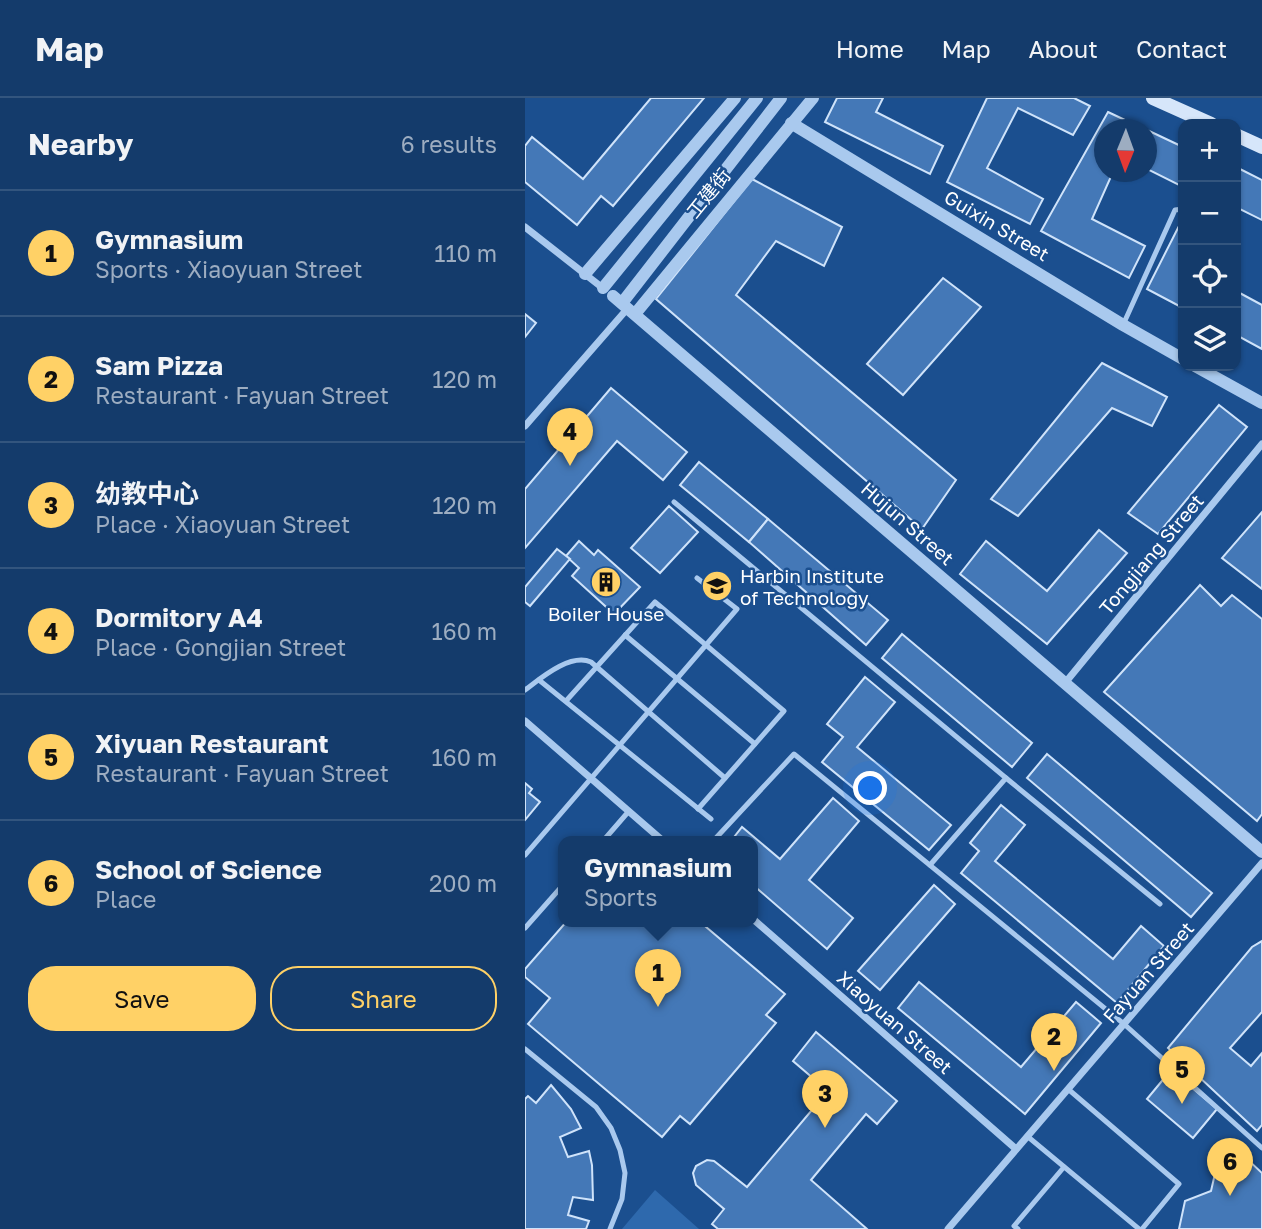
<!DOCTYPE html>
<meta charset="utf-8">
<style>
:root{--surface:#143b6b;--page:#214673;--text:#f1f3f6;--muted:#9dadc1;--line:#33557e;--accent:#ffd166}
body{margin:0;font-family:"Golos Text","Noto Sans SC",sans-serif;background:var(--page);color:var(--text)}
.controls{position:absolute;right:21px;top:21px;display:grid;overflow:hidden;border-radius:14px;box-shadow:0 2px 5px #0004}
.controls button{width:63px;height:63px;display:grid;place-items:center;padding:0;border:0;border-bottom:2px solid var(--line);background:var(--surface);color:var(--text);font:35px sans-serif}
.compass{position:absolute;left:569px;top:21px;width:63px;height:63px;border-radius:50%;background:var(--surface);box-shadow:0 2px 5px #0004;rotate:181deg}
.you{position:absolute;left:346px;top:691px;width:24px;height:24px;margin:-18px;border:5px solid #fff;border-radius:50%;background:#1a73e8;box-shadow:0 0 0 10px #1a73e833}
.badge{display:grid;place-items:center;width:46px;height:46px;border-radius:50%;background:var(--accent);color:#111;font-size:23px;font-weight:700}
.pin{position:absolute;translate:-50% -58px;filter:drop-shadow(0 2px 4px #0008)}
.pin::after{content:'';position:absolute;top:37px;width:24px;height:21px;background:inherit;clip-path:polygon(0 0,100% 0,50% 100%)}
.popup{position:absolute;left:33px;top:738px;width:200px;height:91px;box-sizing:border-box;display:grid;place-content:center;border-radius:14px;background:var(--surface);filter:drop-shadow(0 2px 5px #0005);font-size:23px;white-space:nowrap;color:var(--muted)}
.popup b{font-size:26px;color:var(--text)}
.popup::after{content:'';position:absolute;left:50%;top:100%;margin-left:-14px;border:14px solid transparent;border-top-color:var(--surface)}
.list{margin:0;padding:0;list-style:none}
h2{display:flex;justify-content:space-between;align-items:center;height:91px;margin:0;padding:0 28px;font-size:30px}
h2 small{font-size:23px;font-weight:400;color:var(--muted)}
.list li{display:grid;grid-template-columns:46px 1fr auto;gap:21px;align-items:center;box-sizing:border-box;height:126px;padding:0 28px;border-top:2px solid var(--line)}
.list b{display:block;font-size:26px;white-space:nowrap}
.list p{margin:0;font-size:23px;white-space:nowrap;color:var(--muted)}
.list em{font-size:23px;font-style:normal;color:var(--muted)}
.actions{display:flex;gap:14px;padding:21px 28px}
.actions a{flex:1;padding:16px 0;border:2px solid var(--accent);border-radius:28px;text-align:center;font-size:24px;color:var(--accent)}
.actions .main{background:var(--accent);color:#111}
.icon{flex:none;width:38px;height:38px;fill:none;stroke:currentColor;stroke-width:2;stroke-linecap:round;stroke-linejoin:round}
.map{position:relative;flex:none;width:737px;height:1131px;overflow:hidden}
header{display:flex;align-items:center;gap:42px;box-sizing:border-box;height:98px;padding:0 35px;background:var(--surface);border-bottom:2px solid var(--line)}
header strong{font-size:33px}
nav{display:flex;gap:38px;margin-inline-start:auto;font-size:24px}
main{display:flex}
aside{flex:1;background:var(--surface)}
.map>svg:first-child{display:block}
</style>
<header>
<strong>Map</strong>
<nav><a>Home</a><a>Map</a><a>About</a><a>Contact</a></nav>
</header>
<main>
<aside>
<h2>Nearby<small>6 results</small></h2>
<ul class="list">
<li><span class="badge">1</span><div><b>Gymnasium</b><p>Sports · Xiaoyuan Street</p></div><em>110 m</em></li>
<li><span class="badge">2</span><div><b>Sam Pizza</b><p>Restaurant · Fayuan Street</p></div><em>120 m</em></li>
<li><span class="badge">3</span><div><b>幼教中心</b><p>Place · Xiaoyuan Street</p></div><em>120 m</em></li>
<li><span class="badge">4</span><div><b>Dormitory A4</b><p>Place · Gongjian Street</p></div><em>160 m</em></li>
<li><span class="badge">5</span><div><b>Xiyuan Restaurant</b><p>Restaurant · Fayuan Street</p></div><em>160 m</em></li>
<li><span class="badge">6</span><div><b>School of Science</b><p>Place</p></div><em>200 m</em></li>
</ul>
<div class="actions"><a class="main">Save</a><a>Share</a></div>
</aside>
<div class="map">
<svg width="737" height="1131" viewBox="0 0 737 1131">
<rect width="100%" height="100%" fill="#1b4f8f"/>
<polygon fill="#2e69ad" points="130,1092 174,1131 97,1131"/>
<g fill="#4478b7" stroke="#cfe3fa" stroke-width="2">
<polygon points="126,0 179,0 88,108 76,98 52,127 0,84 0,48 7,39 58,81"/>
<polygon points="312,0 358,0 351,14 418,48 405,76 300,24"/>
<polygon points="462,0 549,0 565,8 548,37 493,10 462,70 518,101 505,126 422,84"/>
<polygon points="583,14 621,32 580,32 580,74 588,74 567,121 620,148 604,180 516,133"/>
<polygon points="622,32 658,49 658,89 622,71"/>
<polygon points="711,69 737,82 737,122 715,111 711,120"/>
<polygon points="227,81 317,129 299,168 251,143 211,197 431,382 397,431 131,201"/>
<polygon points="655,126 658,127 658,210 622,191"/>
<polygon points="418,180 456,209 378,297 342,266"/>
<polygon points="711,193 737,207 737,251 711,237"/>
<polygon points="0,216 11,225 0,239"/>
<polygon points="577,265 642,299 627,328 587,310 493,418 466,401"/>
<polygon points="86,290 162,354 138,382 92,343 0,450 0,391"/>
<polygon points="694,307 722,329 633,436 603,415"/>
<polygon points="174,364 243,421 224,444 155,387"/>
<polygon points="144,408 173,434 135,475 106,450"/>
<polygon points="737,414 737,491 697,460"/>
<polygon points="243,421 363,522 341,547 224,444"/>
<polygon points="574,432 602,455 522,546 435,476 461,443 522,493"/>
<polygon points="54,443 69,457 73,452 115,489 89,516 47,478 54,470 41,458"/>
<polygon points="32,451 45,461 5,508 0,504 0,489"/>
<polygon points="675,487 696,508 707,497 737,521 737,716 732,723 579,594"/>
<polygon points="377,536 507,645 487,669 357,560"/>
<polygon points="340,579 370,604 332,649 426,727 404,752 297,664 318,639 302,626"/>
<polygon points="522,656 687,795 666,819 502,680"/>
<polygon points="0,685 7,691 4,695 15,704 0,722"/>
<polygon points="308,700 334,723 284,782 328,820 302,851 228,787 228,743 206,743 217,729 255,761"/>
<polygon points="476,707 500,727 470,763 588,861 616,828 639,848 592,905 436,775 454,753 445,745"/>
<polygon points="409,787 430,806 355,892 333,873"/>
<polygon points="42,823 174,823 260,896 241,917 251,925 165,1026 155,1018 137,1039 3,926 25,900 0,879 0,871"/>
<polygon points="737,843 737,914 705,950 726,968 737,955 737,1027 732,1033 643,950 727,849"/>
<polygon points="394,884 496,969 551,904 576,925 500,1016 373,910"/>
<polygon points="291,934 372,1003 352,1026 341,1016 286,1082 342,1131 193,1131 187,1126 199,1111 171,1087 168,1075 171,1068 182,1062 189,1063 222,1089 303,993 268,963"/>
<polygon points="646,972 692,1011 668,1040 622,1001"/>
<polygon points="26,987 46,1011 56,1030 35,1039 43,1059 64,1053 67,1067 68,1102 48,1099 43,1117 64,1123 61,1131 0,1131 0,1001 3,998 11,1005"/>
<polygon points="720,1059 737,1075 737,1131 654,1131 660,1103 686,1093 692,1067"/>
</g>
<g fill="none" stroke-linecap="round" stroke-linejoin="round">
<g stroke="#a9c9ee" stroke-width="5">
<polyline points="598,227 650,112 658,111"/>
<polyline points="149,404 481,680 405,767"/>
<polyline points="100,537 230,646"/>
<polyline points="14,582 186,721"/>
<path d="M0,592C16,580 45,555 66,564L200,680"/>
<polyline points="41,603 130,504 259,613 173,711"/>
<polyline points="481,680 635,806"/>
<polyline points="190,741 269,656 599,926 737,1050"/>
<polyline points="78,743 104,713"/>
<polyline points="0,757 212,511 172,480"/>
<polyline points="0,830 38,787"/>
<polyline points="0,951 71,1009 86,1030 95,1052 100,1075 97,1101 85,1131"/>
<polyline points="543,991 654,1086 617,1131"/>
<polyline points="502,1038 614,1131"/>
<polyline points="493,1131 489,1128 539,1069"/>
</g>
<g stroke="#a9c9ee" stroke-width="7">
<polyline points="0,129 79,191"/>
<polyline points="0,328 103,210"/>
<polyline points="540,585 737,346"/>
<polyline points="0,623 138,743"/>
<polyline points="228,821 491,1051"/>
<polyline points="423,1131 737,765"/>
</g>
<g stroke="#a9c9ee" stroke-width="12">
<polyline points="266,25 598,227 658,261"/>
<polyline points="60,176 210,0"/>
<polyline points="78,190 232,0"/>
<polyline points="88,198 737,754"/>
<polyline points="97,205 256,0"/>
<polyline points="110,216 288,0"/>
<polyline points="670,268 737,305"/>
</g>
<g stroke="#d6e6fa" stroke-width="14">
<polyline points="628,0 686,26"/>
<polyline points="711,37 737,49"/>
</g>
</g>
<defs>
<g id="building-disc" transform="scale(1.575)"><circle r="9.5" fill="#ffd166" stroke="#1b4f8f"/><path d="M-4-6H4V6H1V3H-1V6H-4ZM-2.5-4.3h1.7v1.8h-1.7ZM.8-4.3h1.7v1.8H.8ZM-2.5-1h1.7V.8h-1.7ZM.8-1h1.7V.8H.8Z" fill="#111"/></g>
<g id="university-disc" transform="scale(1.575)"><circle r="9.5" fill="#ffd166" stroke="#1b4f8f"/><path d="M0-5L7-2L0 1L-7-2ZM-4 1L0 2.5L4 1V4Q0 6-4 4Z" fill="#111"/></g>
</defs>
<g fill-rule="evenodd">
<use href="#building-disc" x="81" y="484"/>
<use href="#university-disc" x="192" y="488"/>
</g>
<g text-anchor="middle" dominant-baseline="central" stroke-width="5" stroke-linejoin="round" paint-order="stroke">
<g font-size="19" fill="#fff" stroke="#1b4f8f">
<text transform="translate(183 95) rotate(-51)">工建街</text>
<text transform="translate(472 127) rotate(31)">Guixin Street</text>
<text transform="translate(383 425) rotate(41)">Hujun Street</text>
<text transform="translate(626 456) rotate(-50)">Tongjiang Street</text>
<text transform="translate(623 874) rotate(-49)">Fayuan Street</text>
<text transform="translate(370 924) rotate(41)">Xiaoyuan Street</text>
</g>
<g font-size="19" fill="#fff" stroke="#1b4f8f" text-anchor="start">
<text x="215" y="477">Harbin Institute<tspan x="215" dy="22">of Technology</tspan></text>
<text x="81" y="515" text-anchor="middle">Boiler House</text>
</g>
</g>
</svg>
<div class="controls">
<button>+</button>
<button>−</button>
<button><svg class="icon" aria-label="locate" viewBox="0 0 24 24"><circle cx="12" cy="12" r="6"/><path d="M12 2v4M12 18v4M2 12h4M18 12h4"/></svg></button>
<button><svg class="icon" aria-label="layers" viewBox="0 0 24 24"><path d="M12 4l9 5-9 5-9-5zM3 14l9 5 9-5"/></svg></button>
</div>
<svg class="compass" viewBox="-18 -18 36 36"><path d="M0-13l5 13h-10z" fill="#e53935"/><path d="M0 13l5-13h-10z" fill="#9dadc1"/></svg>
<div class="you"></div>
<div class="pin badge" style="left:133px;top:909px">1</div>
<div class="popup"><b>Gymnasium</b>Sports</div>
<div class="pin badge" style="left:529px;top:973px">2</div>
<div class="pin badge" style="left:300px;top:1030px">3</div>
<div class="pin badge" style="left:45px;top:368px">4</div>
<div class="pin badge" style="left:657px;top:1006px">5</div>
<div class="pin badge" style="left:705px;top:1098px">6</div>
</div>
</main>
